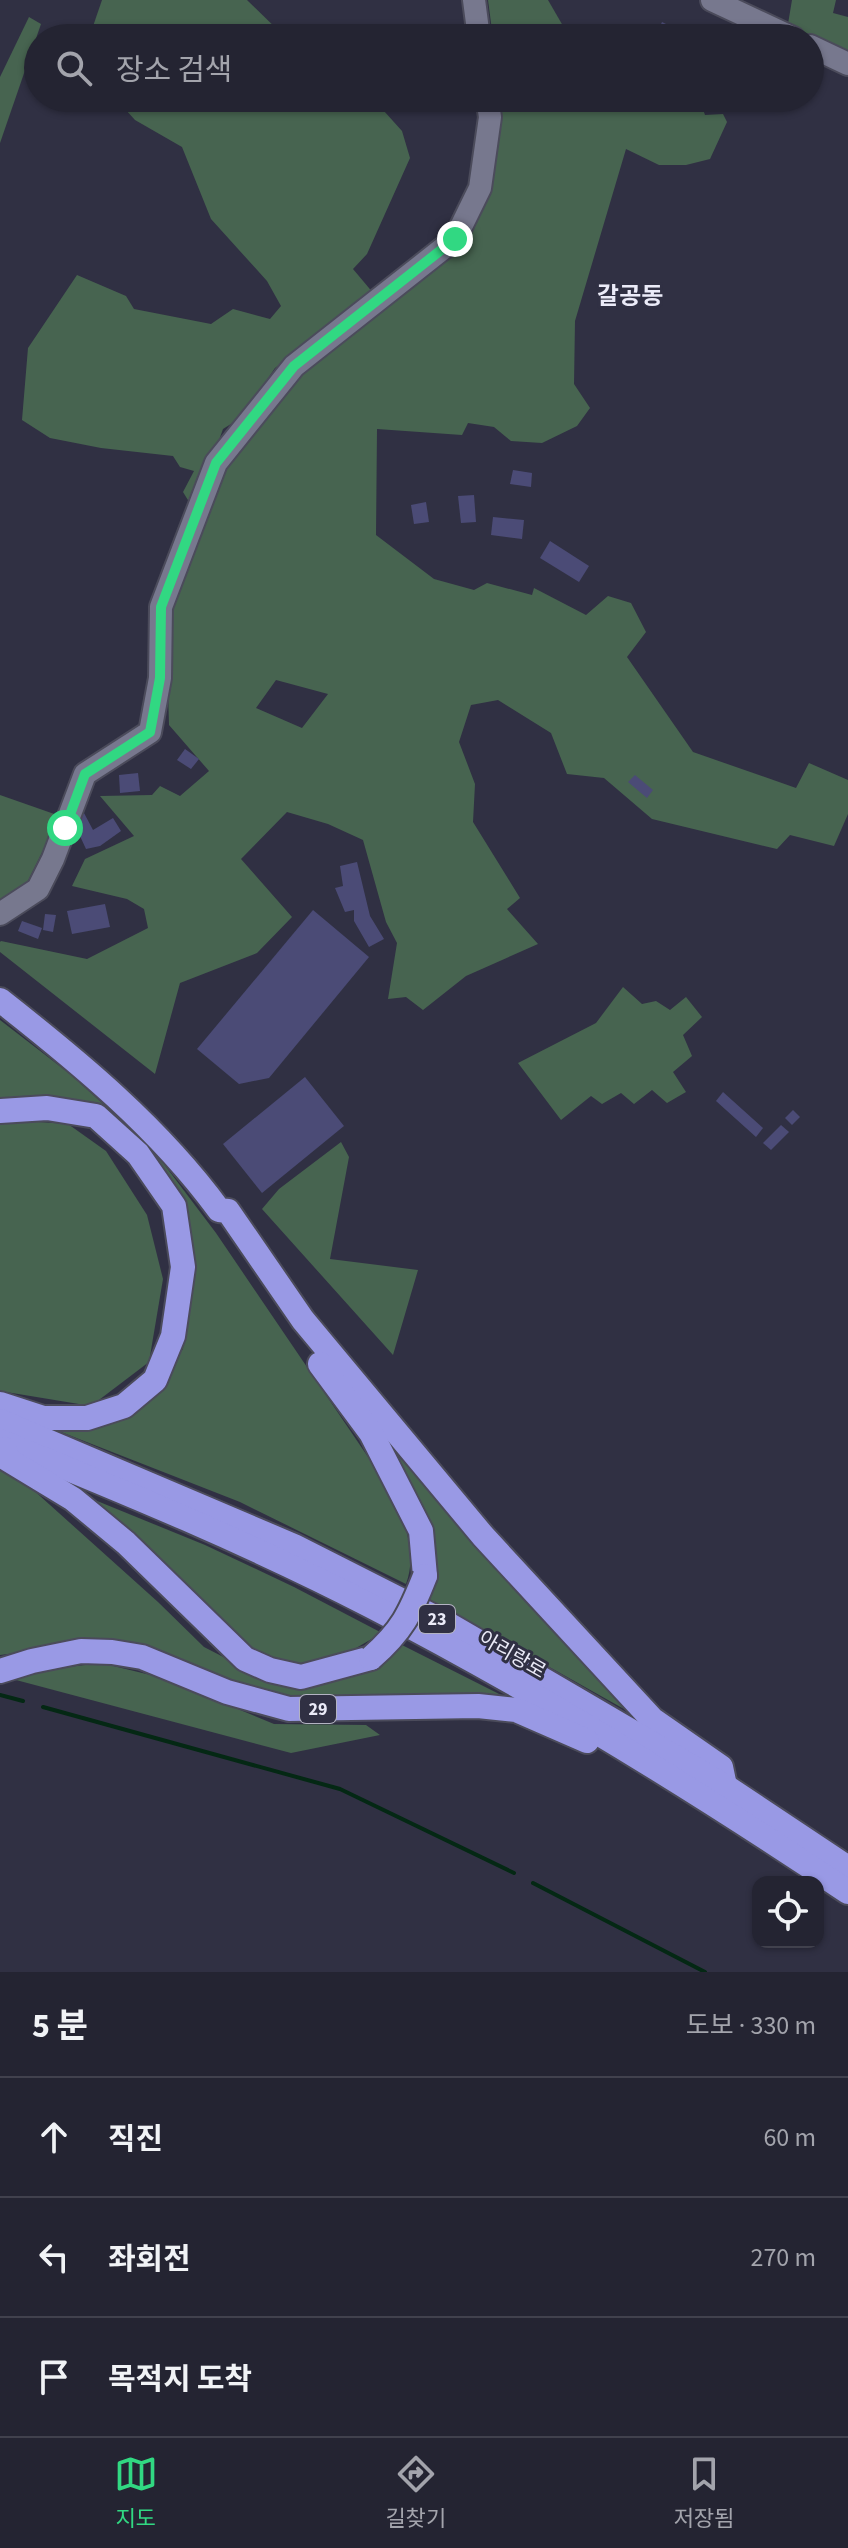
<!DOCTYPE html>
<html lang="ko">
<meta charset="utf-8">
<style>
:root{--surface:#242432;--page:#2c2c3a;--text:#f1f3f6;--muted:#a3a4ac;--line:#41414d;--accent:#31d882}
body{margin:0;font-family:"Source Sans 3","Noto Sans KR",sans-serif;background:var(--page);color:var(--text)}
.controls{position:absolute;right:24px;bottom:24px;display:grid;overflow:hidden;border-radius:16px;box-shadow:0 2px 6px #0004}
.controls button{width:72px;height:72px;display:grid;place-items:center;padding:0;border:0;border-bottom:2px solid var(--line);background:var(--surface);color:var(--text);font:40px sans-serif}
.stop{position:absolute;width:24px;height:24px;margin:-18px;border:6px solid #31d882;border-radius:50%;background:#fff}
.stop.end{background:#31d882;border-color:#fff;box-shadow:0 2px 8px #0008}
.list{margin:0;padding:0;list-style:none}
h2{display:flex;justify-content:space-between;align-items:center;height:104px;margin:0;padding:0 32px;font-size:34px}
h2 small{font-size:26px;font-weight:400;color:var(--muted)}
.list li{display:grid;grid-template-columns:52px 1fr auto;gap:24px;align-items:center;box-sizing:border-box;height:120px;padding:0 32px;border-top:2px solid var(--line)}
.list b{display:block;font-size:30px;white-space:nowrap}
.list em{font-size:26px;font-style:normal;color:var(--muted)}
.icon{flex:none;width:44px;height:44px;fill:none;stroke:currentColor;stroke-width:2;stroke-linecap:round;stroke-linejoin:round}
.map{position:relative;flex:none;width:848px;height:1972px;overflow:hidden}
.search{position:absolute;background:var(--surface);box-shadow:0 2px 6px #0004;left:24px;right:24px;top:24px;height:88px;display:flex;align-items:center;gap:20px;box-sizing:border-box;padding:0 28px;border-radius:44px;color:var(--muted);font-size:30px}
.sheet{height:464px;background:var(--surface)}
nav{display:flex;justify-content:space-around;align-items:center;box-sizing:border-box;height:112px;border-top:2px solid var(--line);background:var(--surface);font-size:22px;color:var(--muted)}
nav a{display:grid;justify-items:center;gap:4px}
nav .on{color:var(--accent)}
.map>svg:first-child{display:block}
</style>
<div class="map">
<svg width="848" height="1972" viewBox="0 0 848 1972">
<rect width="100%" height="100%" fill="#303043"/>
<g fill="#476450" fill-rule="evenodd">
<polygon points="102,0 247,0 286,38 89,38"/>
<polygon points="488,0 548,0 570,38 493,38"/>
<polygon points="792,0 836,0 833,13 848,17 848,59 798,38 788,24"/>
<polygon points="29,17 41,24 0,143 0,77"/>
<polygon points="115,98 347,98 384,111 402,131 410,158 367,254 353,269 374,294 275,368 242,417 223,429 194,510 183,492 194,471 180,467 173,456 101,448 50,438 22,420 28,348 77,275 126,296 134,309 211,324 233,309 270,319 281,306 267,281 211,219 182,147 135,120"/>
<path d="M501,98H699L705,115L723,114L727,122L710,159L686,165H659L626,149L575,321L574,384L590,408L577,426L542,443L511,441L494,427L468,423L462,435L377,429L376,535L434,579L474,590L487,583L532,595L534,588L586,615L608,596L631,603L646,632L627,657L693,752L796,788L809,763L848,780V814L834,846L790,835L777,849L652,819L604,778L567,774L551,733L498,700L471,705L459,742L475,784L473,822L520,898L507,909L538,944L466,976L423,1010L406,997L388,999L397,943L386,922L363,840L328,824L287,812L241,859L292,917L257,953L180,983L155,1074L0,952V942L1,941L87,959L148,928L144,909L127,899L72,886L85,859L134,836L100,796L152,795L160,786L180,796L209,771L169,725L166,620L171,598L230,462L278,398L316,358L380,314L470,237L499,115ZM276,680L328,694L302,728L256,708Z"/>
<polygon points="0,795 60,816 24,889 0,907"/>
<polygon points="623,987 642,1004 656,1001 670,1010 686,997 702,1017 683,1035 692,1056 673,1072 686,1092 667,1103 652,1090 634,1104 621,1093 602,1104 591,1096 561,1120 518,1063 596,1023"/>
<path d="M0,1020L70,1074L151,1147L216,1233L383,1479C401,1509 419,1550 406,1584L240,1502L61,1432L136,1409L183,1349L189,1240L122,1128L0,1100Z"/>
<polygon points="10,1120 68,1124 106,1151 147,1215 163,1279 149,1362 91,1406 0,1391 0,1125"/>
<polygon points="341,1142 349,1157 330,1259 418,1270 393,1355 262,1209 279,1189"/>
<polygon points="376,1431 624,1709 427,1598 432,1537"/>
<polygon points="0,1470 20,1478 158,1602 204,1647 278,1685 317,1686 370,1671 402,1645 515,1702 439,1693 382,1700 299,1703 264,1695 113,1641 0,1655"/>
<polygon points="80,1494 205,1545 294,1587 382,1633 344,1655 292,1665 249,1650"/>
<polygon points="101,1663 163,1678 274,1724 366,1725 380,1735 291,1753 16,1680 36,1671"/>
</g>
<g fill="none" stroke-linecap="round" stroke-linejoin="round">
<g stroke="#042814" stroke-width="4">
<polyline points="0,1695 23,1701"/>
<polyline points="43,1707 340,1789 514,1873"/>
<polyline points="533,1883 705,1972"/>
</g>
</g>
<g fill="#4b4b76">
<polygon points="662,22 680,31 677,38 655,38"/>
<polygon points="513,470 532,473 531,487 510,484"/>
<polygon points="474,495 476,522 461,523 458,496"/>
<polygon points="426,502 429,522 414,524 411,505"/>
<polygon points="493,517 524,520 522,539 491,535"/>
<polygon points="550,541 589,566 579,582 540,558"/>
<polygon points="185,749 199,759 191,769 177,760"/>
<polygon points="138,773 140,791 120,793 119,775"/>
<polygon points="635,775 653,790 647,798 628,782"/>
<polygon points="84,813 93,830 113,818 121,831 100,846 86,849 73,821"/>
<polygon points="357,862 370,916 384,939 369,947 354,921 354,910 345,912 335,888 343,886 340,866"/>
<polygon points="105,904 110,927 72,934 67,911"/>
<polygon points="313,910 369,957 269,1078 239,1084 197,1049"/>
<polygon points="45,914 56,915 53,932 43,930"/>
<polygon points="22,921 42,928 38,939 18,931"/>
<polygon points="305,1077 344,1126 262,1193 223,1144"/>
<polygon points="723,1092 763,1128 756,1137 716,1101"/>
<polygon points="793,1110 800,1117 792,1125 785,1118"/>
<polygon points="781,1125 789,1132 771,1150 763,1143"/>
</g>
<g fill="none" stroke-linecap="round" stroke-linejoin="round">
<g stroke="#4b4b5b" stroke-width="26">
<g id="minor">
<polyline points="474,0 479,38"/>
<polyline points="712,0 793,38"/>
<polyline points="810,46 848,64"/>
<polyline points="0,914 38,889 53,859 85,774 150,732 160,678 161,607 216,463 294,366 455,239 480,188 490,117 487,98"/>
</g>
</g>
<g stroke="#4b4b5b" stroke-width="28">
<g id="highway">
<path d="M0,1000C79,1062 159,1128 219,1210L228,1211L303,1320L483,1536L652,1719L721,1767L725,1786"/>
<polyline points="0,1111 47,1108 96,1116 138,1154 174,1206 183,1267 173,1336 155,1380 124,1406 87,1418 43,1418 0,1404"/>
<polyline points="320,1364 371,1433 421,1531 425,1576"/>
<polyline points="0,1421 294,1546 448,1624 725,1786 848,1868"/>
<path d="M0,1441C125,1492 251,1544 371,1606C536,1691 694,1789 848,1892"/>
<polyline points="5,1449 7,1459 73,1499 126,1543 245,1659 270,1670 301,1677 371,1658"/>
<polyline points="0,1671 32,1661 81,1651 112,1652 142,1657 227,1692 289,1709 478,1706 516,1710 587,1741"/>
</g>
</g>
<use href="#minor" stroke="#77788e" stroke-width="22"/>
<use href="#highway" stroke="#9999e5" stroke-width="24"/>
<g stroke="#4b4b5b" stroke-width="28" stroke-linecap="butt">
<path id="highway-bridge" d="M371,1658C402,1631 410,1614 425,1576"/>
</g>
<use href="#highway-bridge" stroke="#9999e5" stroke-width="24"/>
</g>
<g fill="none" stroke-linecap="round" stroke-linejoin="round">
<polyline stroke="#31d882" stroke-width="10" points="65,828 85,774 150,732 160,678 161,607 216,463 294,366 455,239"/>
</g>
<g text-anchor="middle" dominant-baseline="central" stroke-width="6" stroke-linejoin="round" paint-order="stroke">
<g fill="#303043" stroke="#b3b3c2" stroke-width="2">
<rect x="419" y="1605" width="36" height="28" rx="6"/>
<rect x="300" y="1695" width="36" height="28" rx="6"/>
</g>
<g font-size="18" font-weight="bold" fill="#ebebf8">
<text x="437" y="1619">23</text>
<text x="318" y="1709">29</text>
</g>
<g font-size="20" fill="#ebebf8" stroke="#303043">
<text transform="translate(512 1655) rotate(30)">아리랑로</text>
</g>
<g font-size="24" font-weight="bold" fill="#ebebf8" stroke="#303043">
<text x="630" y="296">갈공동</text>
</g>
</g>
</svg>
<div class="controls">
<button><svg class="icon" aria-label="locate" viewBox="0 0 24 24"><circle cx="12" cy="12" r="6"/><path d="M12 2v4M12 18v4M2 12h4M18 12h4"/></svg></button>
</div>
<div class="stop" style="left:65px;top:828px"></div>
<div class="stop end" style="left:455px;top:239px"></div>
<div class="search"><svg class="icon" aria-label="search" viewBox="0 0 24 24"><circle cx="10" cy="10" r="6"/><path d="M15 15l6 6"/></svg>장소 검색</div>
</div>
<section class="sheet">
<h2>5 분<small>도보 · 330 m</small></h2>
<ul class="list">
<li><svg class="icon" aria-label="ahead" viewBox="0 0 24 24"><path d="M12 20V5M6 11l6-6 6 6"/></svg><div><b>직진</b></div><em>60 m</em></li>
<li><svg class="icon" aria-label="left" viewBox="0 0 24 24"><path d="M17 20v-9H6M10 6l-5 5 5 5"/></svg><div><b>좌회전</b></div><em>270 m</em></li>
<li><svg class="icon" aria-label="arrive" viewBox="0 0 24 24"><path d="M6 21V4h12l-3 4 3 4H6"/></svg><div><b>목적지 도착</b></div></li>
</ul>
</section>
<nav>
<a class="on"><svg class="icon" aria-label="map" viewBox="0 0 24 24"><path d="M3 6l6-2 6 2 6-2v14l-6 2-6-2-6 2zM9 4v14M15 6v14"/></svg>지도</a>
<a><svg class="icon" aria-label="directions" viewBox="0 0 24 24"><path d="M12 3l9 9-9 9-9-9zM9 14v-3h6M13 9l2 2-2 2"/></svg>길찾기</a>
<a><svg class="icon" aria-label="saved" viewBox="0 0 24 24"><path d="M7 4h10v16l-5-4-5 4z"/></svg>저장됨</a>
</nav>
